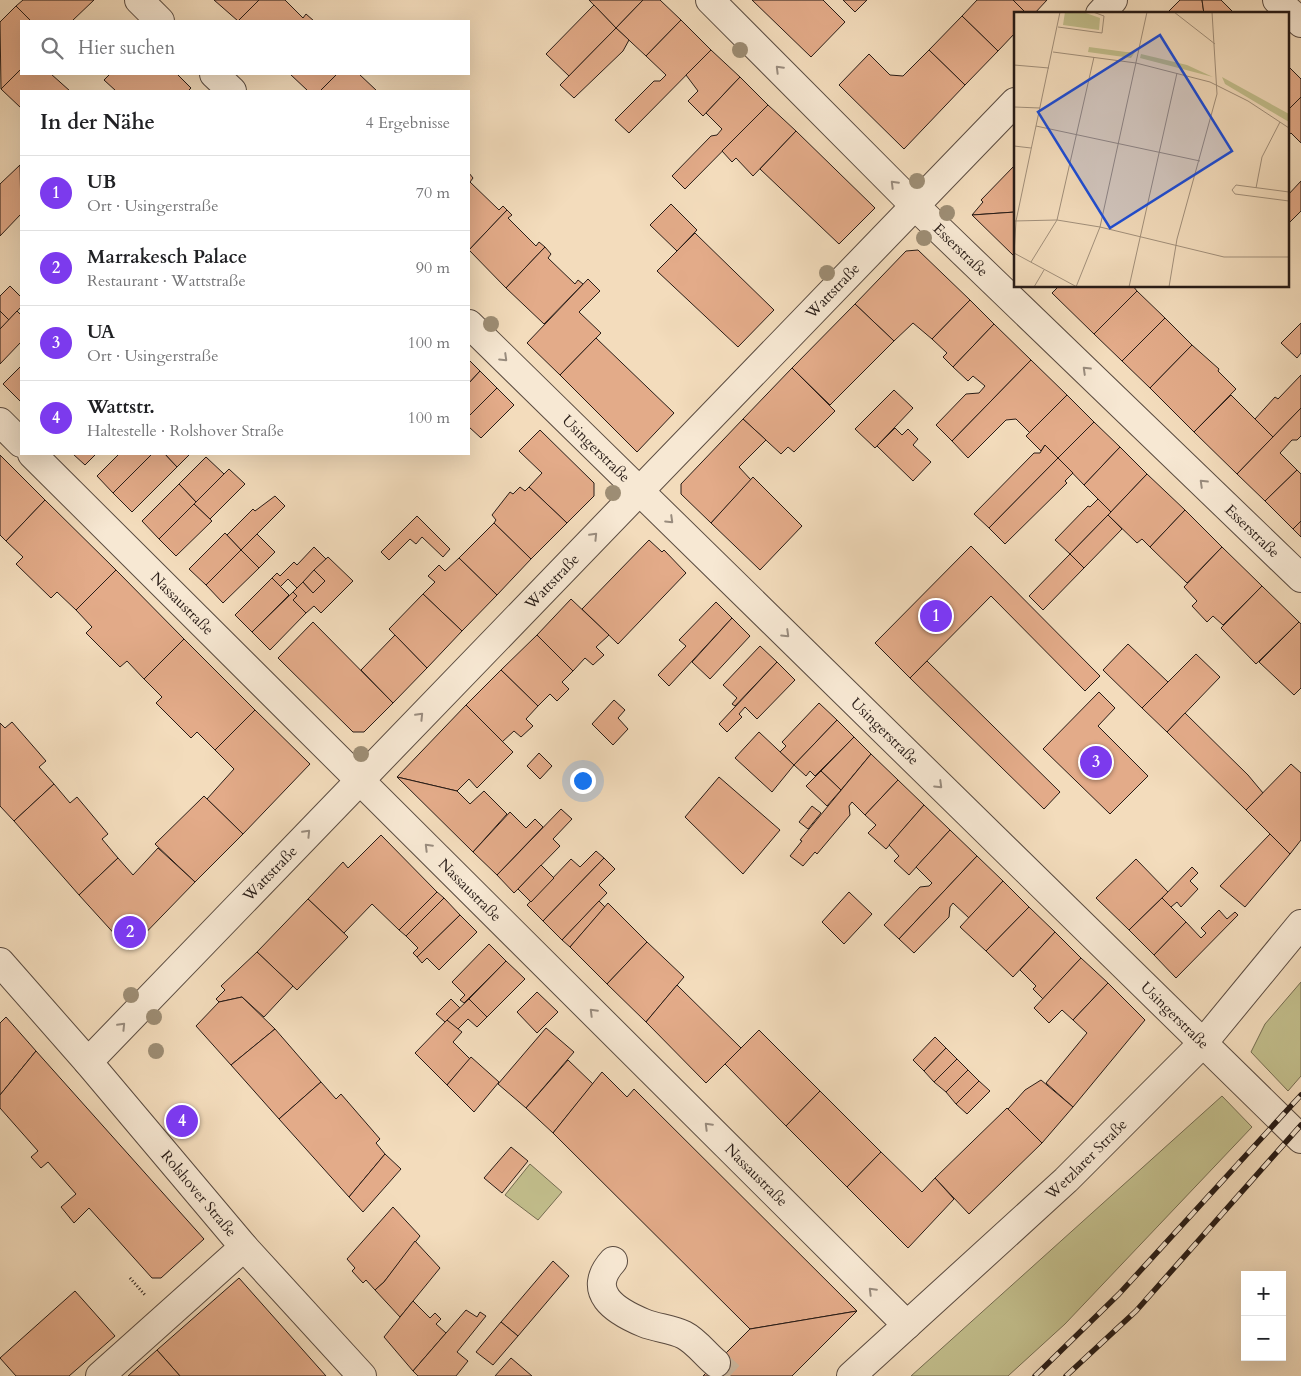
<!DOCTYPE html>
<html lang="de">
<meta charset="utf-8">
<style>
:root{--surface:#fff;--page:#f6f6f6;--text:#202124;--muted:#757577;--line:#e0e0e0;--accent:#7c3aed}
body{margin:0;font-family:Cardo,serif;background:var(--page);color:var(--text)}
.controls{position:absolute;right:15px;bottom:15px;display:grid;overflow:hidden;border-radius:0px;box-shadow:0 5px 20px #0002}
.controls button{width:45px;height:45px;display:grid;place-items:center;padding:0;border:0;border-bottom:1px solid var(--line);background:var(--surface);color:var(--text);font:25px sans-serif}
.you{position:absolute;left:582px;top:780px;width:18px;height:18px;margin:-12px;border:4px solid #fff;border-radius:50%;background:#1a73e8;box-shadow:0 0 0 8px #1a73e833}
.badge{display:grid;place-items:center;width:32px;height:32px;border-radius:50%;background:var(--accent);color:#fff;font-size:16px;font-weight:700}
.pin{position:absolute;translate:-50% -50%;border:2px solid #fff;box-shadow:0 1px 5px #0006}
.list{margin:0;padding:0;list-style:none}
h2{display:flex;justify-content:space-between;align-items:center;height:65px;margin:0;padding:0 20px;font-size:21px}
h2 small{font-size:16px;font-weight:400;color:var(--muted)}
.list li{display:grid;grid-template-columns:32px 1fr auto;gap:15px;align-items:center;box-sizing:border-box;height:75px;padding:0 20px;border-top:1px solid var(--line)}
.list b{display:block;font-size:19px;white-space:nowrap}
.list p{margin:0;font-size:16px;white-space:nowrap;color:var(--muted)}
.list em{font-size:16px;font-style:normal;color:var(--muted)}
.icon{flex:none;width:28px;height:28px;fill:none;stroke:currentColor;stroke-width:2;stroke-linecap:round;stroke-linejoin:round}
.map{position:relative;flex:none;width:1301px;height:1376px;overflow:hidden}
.search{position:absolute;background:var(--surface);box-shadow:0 5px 20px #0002;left:20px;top:20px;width:450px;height:55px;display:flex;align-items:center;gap:12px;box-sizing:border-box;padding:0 18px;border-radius:0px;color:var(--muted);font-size:19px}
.panel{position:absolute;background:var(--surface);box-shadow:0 5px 20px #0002;left:20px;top:90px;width:450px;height:365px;border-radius:0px}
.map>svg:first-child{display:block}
</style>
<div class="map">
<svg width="1301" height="1376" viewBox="0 0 1301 1376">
<rect width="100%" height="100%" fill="#f3dcbc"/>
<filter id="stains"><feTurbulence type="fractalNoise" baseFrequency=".004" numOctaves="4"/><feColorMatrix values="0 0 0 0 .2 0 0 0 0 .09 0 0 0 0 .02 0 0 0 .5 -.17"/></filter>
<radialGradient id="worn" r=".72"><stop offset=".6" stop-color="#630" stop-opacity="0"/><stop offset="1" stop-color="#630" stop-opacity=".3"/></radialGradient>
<g fill="#c2be8c" stroke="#746c51">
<polygon points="1301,982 1301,1076 1288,1091 1251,1052 1265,1024"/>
<polygon points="1222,1096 1252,1127 1065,1324 1008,1376 911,1376"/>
<polygon points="530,1164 562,1192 538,1220 505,1195"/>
</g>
<g fill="#e3ab89" stroke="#271b16">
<polygon points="23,0 94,0 72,21 31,21 16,6"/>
<polygon points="214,0 259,0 238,21"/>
<polygon points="259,0 285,0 303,18 306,14 314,21 238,21"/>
<polygon points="589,0 643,0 616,28"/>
<polygon points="643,0 660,0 681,20 646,56 616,28"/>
<polygon points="752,0 823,0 845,22 811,57"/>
<polygon points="843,0 867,0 855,12"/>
<polygon points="977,0 1013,0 1027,14 1015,14 1015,33 998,51 962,16"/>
<polygon points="1013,0 1047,0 1034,14 1027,14"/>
<polygon points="1180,0 1202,0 1204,14 1166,14"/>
<polygon points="1202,0 1221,0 1235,14 1204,14"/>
<polygon points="594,5 616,28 569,76 546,54"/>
<polygon points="16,6 31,21 21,21 21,69 1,89 0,22"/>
<polygon points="962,16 998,51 965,85 929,50"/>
<polygon points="681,20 711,50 629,133 615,120 654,81 660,81 666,75 646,56"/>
<polygon points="616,28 629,40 623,51 574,98 560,85"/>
<polygon points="711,50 740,77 703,116 688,101 698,91 686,75"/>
<polygon points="929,50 965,85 904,149 839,85 869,54 890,75 903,76"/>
<polygon points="1287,65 1301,79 1301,97 1287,111"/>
<polygon points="21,69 21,74 51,74 70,91 21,91 21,108 1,89"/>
<polygon points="110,74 177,74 191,88 188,91 116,91 104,80"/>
<polygon points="290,74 337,74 320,91 308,91"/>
<polygon points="337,74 359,74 377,91 320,91"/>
<polygon points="740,77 768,105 685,189 672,176 711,136 717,135 722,129 706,113"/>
<polygon points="1301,97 1301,143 1291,133 1287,136 1287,111"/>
<polygon points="768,105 796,131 753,176 736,158 732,162 722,151"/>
<polygon points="796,131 875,208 839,244 760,169"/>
<polygon points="20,165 21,214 0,236 0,184"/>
<polygon points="1015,165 1015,212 972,215 983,202 981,200"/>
<polygon points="469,173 473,178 470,182 499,210 503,206 507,210 469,250"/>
<polygon points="1301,181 1301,211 1287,225 1287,196"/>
<polygon points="671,204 697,230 677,251 650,225"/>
<polygon points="507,210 512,215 508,218 536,246 539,242 545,247 506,288 469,250"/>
<polygon points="1015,212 1015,257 972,215"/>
<polygon points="695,233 774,310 738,347 657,271"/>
<polygon points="545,247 551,254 548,258 575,284 578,280 583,284 544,324 506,288"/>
<polygon points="918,250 970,300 932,339 913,323 894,341 855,304 906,251"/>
<polygon points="588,279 600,291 579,312 601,333 560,375 527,343"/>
<polygon points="10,286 21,297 21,307 9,320 0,311 0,296"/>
<polygon points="1059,286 1133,286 1137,291 1094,334 1052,293"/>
<polygon points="1137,291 1165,318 1122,361 1094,334"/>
<polygon points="970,300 994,324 953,367 943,357 947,353 932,339"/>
<polygon points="855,304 894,341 830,405 792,368"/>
<polygon points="0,311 9,320 0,329"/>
<polygon points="17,311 21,315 21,342 0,364 0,329"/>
<polygon points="1165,318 1192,345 1150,388 1122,361"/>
<polygon points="1301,323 1301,353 1297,358 1281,343"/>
<polygon points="994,324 1031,360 952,441 936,425 966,394 979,393 985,386 973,376 968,381 953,367"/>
<polygon points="596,338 674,413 637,452 560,375"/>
<polygon points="1192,345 1219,369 1218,371 1236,389 1194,432 1150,388"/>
<polygon points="469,360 480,371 469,383"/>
<polygon points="1031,360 1067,395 1030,433 1016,419 1006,420 968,458 952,441"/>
<polygon points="21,366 21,400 20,401 3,384"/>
<polygon points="792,368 835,411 794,452 788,447 781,454 743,419"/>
<polygon points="480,371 497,388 469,416 469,383"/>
<polygon points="1301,375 1301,408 1273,437 1255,419 1275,397 1278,399"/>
<polygon points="497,388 514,405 481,438 469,427 469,416"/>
<polygon points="894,390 913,408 875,448 855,429"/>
<polygon points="1067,395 1094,422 1058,458 1045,445 1041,451 1026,436"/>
<polygon points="1231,395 1273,437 1237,474 1194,432"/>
<polygon points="1301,408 1301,436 1297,440 1292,440 1280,453 1297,470 1265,501 1237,474"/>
<polygon points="743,419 766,440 739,467 751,480 711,523 681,494 681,484"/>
<polygon points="1094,422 1120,447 1084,485 1058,458"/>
<polygon points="895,428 902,435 908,429 918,439 913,445 931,462 913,481 877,446"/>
<polygon points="540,430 594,483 594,496 567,523 529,487 542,473 519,451"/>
<polygon points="1045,445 1058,458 989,528 974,514 1034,453 1040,453"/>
<polygon points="1120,447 1147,474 1111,512 1084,485"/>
<polygon points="73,454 96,454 85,465"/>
<polygon points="119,454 152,454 113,493 97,476"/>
<polygon points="152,454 165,454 177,467 132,512 113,493"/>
<polygon points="165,454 190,454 177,467"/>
<polygon points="0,455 45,500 6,541 0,535"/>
<polygon points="206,457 224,474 196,502 179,484"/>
<polygon points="1058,458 1073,473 1065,481 1067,483 1005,544 989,528"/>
<polygon points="229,469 245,484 210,519 194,504"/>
<polygon points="1297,470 1301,474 1301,521 1293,529 1265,501"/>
<polygon points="1147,474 1185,510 1150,547 1142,539 1137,543 1108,515"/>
<polygon points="753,477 802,526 760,570 711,523"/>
<polygon points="179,484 196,502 159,539 142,521"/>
<polygon points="520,487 525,491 529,487 567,523 531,559 494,523 496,520 492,515 510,492 513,494"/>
<polygon points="275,496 285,506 241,550 227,535 253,509 255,511"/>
<polygon points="1098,499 1111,512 1070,554 1055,540 1088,506 1090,507"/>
<polygon points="45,500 116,570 76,610 57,592 51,598 16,564 23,557 6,541"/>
<polygon points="194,504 212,521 176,556 159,539"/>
<polygon points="1185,510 1222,547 1187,583 1150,547"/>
<polygon points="1108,515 1122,529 1084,568 1070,554"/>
<polygon points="417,516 450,549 443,557 422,537 416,544 410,539 389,560 381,552"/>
<polygon points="1301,521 1301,537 1293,529"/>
<polygon points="494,523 531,559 497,595 459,558"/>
<polygon points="225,533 241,550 206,585 189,569"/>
<polygon points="257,534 275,552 259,568 241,550"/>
<polygon points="649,540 662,552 664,550 686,573 618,644 582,609"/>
<polygon points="971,546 1100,676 1085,691 991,596 910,678 875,643"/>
<polygon points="314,547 326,559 297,588 288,579 280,587 272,578 277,573 280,576 294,562 297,565"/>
<polygon points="1222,547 1262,586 1223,625 1213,616 1207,622 1192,606 1197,601 1184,587"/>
<polygon points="241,550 259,568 223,603 206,585"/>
<polygon points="1070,554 1084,568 1043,610 1029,596"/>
<polygon points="328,557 353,581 321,613 314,606 306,613 293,600 297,596 293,592 303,582 313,593 325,581 314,570"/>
<polygon points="459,558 497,595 462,631 423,594 435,582 428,576 439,565 445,571"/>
<polygon points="116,570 184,639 144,679 127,661 120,667 86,633 92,627 76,610"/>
<polygon points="314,570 325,581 313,593 303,582"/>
<polygon points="272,578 289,595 252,632 235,615"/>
<polygon points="1262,586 1299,622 1256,664 1221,628"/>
<polygon points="293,592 297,596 293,600 306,613 270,650 252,632"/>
<polygon points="423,594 462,631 427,668 389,629"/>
<polygon points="571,599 609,635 596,647 604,655 593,665 585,658 573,671 537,635"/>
<polygon points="716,602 732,618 669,686 658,675 686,646 679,640"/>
<polygon points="732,618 750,636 710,679 692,662"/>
<polygon points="313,622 393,703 364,732 353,732 278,658"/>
<polygon points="1299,622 1301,624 1301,688 1294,695 1259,662"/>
<polygon points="395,635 427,668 393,703 361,670"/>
<polygon points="537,635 573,671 562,682 569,689 557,701 550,694 538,706 501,670"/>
<polygon points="184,639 255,710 215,750 197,732 191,738 156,703 162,697 144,679"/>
<polygon points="1128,644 1168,682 1142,708 1103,670"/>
<polygon points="760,646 777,662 735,706 732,704 737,698 723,685"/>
<polygon points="1196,654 1220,677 1167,732 1142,708"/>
<polygon points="927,661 1060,792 1044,809 910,678"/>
<polygon points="777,662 795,680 757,719 745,707 739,714 742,717 727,732 719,724"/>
<polygon points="501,670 538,706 526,719 533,726 521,737 514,731 502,742 466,705"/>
<polygon points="1099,692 1115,708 1098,726 1148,776 1110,814 1043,749"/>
<polygon points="614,700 625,710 618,718 628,729 613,745 592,724"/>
<polygon points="819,703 837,720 794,765 780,752 786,746 782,742"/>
<polygon points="466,705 513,752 477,788 469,779 457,791 397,777"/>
<polygon points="255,710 310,764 243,834 207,799 234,769 215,750"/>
<polygon points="1185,713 1248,775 1263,793 1246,810 1167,732"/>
<polygon points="837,720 854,737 815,776 810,771 806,776 794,765"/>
<polygon points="12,722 46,761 39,767 54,784 14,821 0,806 0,723 5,728"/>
<polygon points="759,732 794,765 772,792 735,758"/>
<polygon points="854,737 871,754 841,790 821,771"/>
<polygon points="539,753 552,766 540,779 527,766"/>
<polygon points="871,754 898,780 865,815 852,802 849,806 850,815 817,854 815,852 803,866 790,856 802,841 800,840"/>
<polygon points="1291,764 1301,773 1301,840 1290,854 1246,810"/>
<polygon points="821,771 841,790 827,806 806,786"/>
<polygon points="397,777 457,791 470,804 484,791 507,814 473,852"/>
<polygon points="719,777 780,830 743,874 685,817"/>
<polygon points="898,780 924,805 886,849 868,833 876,825 865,815"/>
<polygon points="54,784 70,803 77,797 108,834 102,839 118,858 79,895 14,821"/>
<polygon points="204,796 243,834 195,882 155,844"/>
<polygon points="924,805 950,830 909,875 894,861 899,856 889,845"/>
<polygon points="812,806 821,813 808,829 799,822"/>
<polygon points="561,809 572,819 553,839 560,846 514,893 497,875"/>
<polygon points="510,812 526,828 535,819 543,827 497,875 473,852"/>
<polygon points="950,830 977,856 899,939 884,925 920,887 929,886 932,883 916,867"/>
<polygon points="1270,834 1290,854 1245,907 1220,886"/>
<polygon points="381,835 437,892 399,930 372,904 344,933 308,899 343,862 348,868"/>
<polygon points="158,848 195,882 129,950 79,895 118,858 133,875"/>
<polygon points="596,851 604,858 543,921 527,905 571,859 580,867"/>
<polygon points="977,856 1003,881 969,918 953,903 950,907 949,917 914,953 899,939"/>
<polygon points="604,858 615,869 599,885 607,893 562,940 543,921"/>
<polygon points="1136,859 1168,892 1129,930 1096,898"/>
<polygon points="541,865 554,878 531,902 518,889"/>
<polygon points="1192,867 1198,873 1190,881 1198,889 1181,907 1177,902 1171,907 1162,898"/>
<polygon points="1003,881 1029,907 986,951 960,927"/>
<polygon points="437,892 444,898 406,936 399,930"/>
<polygon points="849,892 872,914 844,944 822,922"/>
<polygon points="444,898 460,915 417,957 413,953 418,948 406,936"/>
<polygon points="1162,898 1186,922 1154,955 1129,930"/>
<polygon points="308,899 348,937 297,990 257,952"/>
<polygon points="599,901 605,907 570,947 562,940"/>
<polygon points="608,903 647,942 607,984 570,947"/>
<polygon points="1029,907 1055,932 1013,977 986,951"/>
<polygon points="1219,910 1227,919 1235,912 1238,915 1176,978 1154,955 1186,922 1201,938 1206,933 1201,928"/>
<polygon points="460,915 477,932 439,970 427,958 422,963 417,957"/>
<polygon points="1055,932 1081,958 1043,999 1033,989 1036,986 1020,970"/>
<polygon points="647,942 684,977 646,1022 607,984"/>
<polygon points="489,944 506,961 464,1003 460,1000 465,995 452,982"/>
<polygon points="257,952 293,986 264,1017 242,997 219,1002 216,999 225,990 221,986"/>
<polygon points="1081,958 1108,983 1073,1020 1062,1010 1049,1023 1034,1008"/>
<polygon points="506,961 525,979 487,1017 469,999"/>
<polygon points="1108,983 1145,1020 1073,1107 1046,1083 1087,1033 1073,1020"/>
<polygon points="677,985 741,1048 706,1083 646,1022"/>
<polygon points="537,992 558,1012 537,1033 517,1012"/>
<polygon points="242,997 275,1029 231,1065 196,1026 219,1002"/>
<polygon points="451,999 460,1008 445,1022 436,1014"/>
<polygon points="469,999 487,1017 477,1027 468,1019 457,1030 447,1020"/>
<polygon points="6,1017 36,1051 0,1095 0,1023"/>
<polygon points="447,1020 462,1032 453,1042 470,1059 447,1085 415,1053"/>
<polygon points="546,1028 574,1052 526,1108 498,1084"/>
<polygon points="275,1029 321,1082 279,1119 231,1065"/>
<polygon points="759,1030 820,1091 786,1126 725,1064"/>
<polygon points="935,1037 946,1048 924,1071 913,1060"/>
<polygon points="946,1048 957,1059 934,1082 924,1071"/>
<polygon points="36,1051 204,1239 161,1278 152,1278 89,1208 74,1223 61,1207 76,1194 48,1162 41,1168 31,1157 38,1151 0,1108 0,1095"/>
<polygon points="471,1057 499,1082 474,1112 447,1085"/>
<polygon points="957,1059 968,1070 946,1092 934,1082"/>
<polygon points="568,1060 593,1084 553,1133 526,1108"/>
<polygon points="968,1070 979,1081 956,1104 946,1092"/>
<polygon points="602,1072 627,1097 634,1089 857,1311 750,1329 553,1133"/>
<polygon points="1041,1080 1073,1107 1042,1143 1008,1109 1025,1090"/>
<polygon points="979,1081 990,1091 967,1114 956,1104"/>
<polygon points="321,1082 336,1099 341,1094 380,1139 376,1143 385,1154 349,1197 279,1119"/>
<polygon points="820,1091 881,1152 847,1187 786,1126"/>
<polygon points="1007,1108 1042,1143 969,1214 935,1178"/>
<polygon points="511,1147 528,1161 502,1193 484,1178"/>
<polygon points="881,1152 922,1192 935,1178 954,1199 908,1248 847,1187"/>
<polygon points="385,1154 401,1169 363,1212 349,1197"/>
<polygon points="393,1207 420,1236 384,1282 375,1290 366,1280 363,1283 352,1271 355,1268 347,1259"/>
<polygon points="415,1241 440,1268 400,1317 375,1290 384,1282"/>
<polygon points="553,1261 569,1276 518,1336 501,1322"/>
<polygon points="239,1278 326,1376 180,1376 157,1350"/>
<polygon points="75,1291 115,1336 69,1376 16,1376 0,1358"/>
<polygon points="413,1301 430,1318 435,1313 441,1319 436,1324 446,1333 413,1371 384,1337"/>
<polygon points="466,1310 477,1317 480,1312 486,1316 457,1352 468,1361 456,1376 418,1376 413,1371"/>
<polygon points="857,1311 792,1376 703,1376 750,1329"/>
<polygon points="501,1322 518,1336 493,1365 476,1352"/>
<polygon points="157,1350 180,1376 128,1376"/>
<polygon points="511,1358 532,1376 495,1376"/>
</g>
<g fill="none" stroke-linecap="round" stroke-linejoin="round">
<polyline stroke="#cab59b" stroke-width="28" stroke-dasharray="28 14" stroke-linecap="butt" points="716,1363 730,1376"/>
<g stroke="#5a4b40" stroke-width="30">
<g id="minor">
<polyline points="139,0 160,21"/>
<path id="s1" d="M710,0L915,206L1301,578"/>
<polyline points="1277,0 1301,23"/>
<polyline points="1100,14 1113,0"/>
<polyline points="214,74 232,91"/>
<path id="s2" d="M469,324L1301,1139"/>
<polyline points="0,422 21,443"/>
<path id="s3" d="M32,454L907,1325"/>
<path id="s4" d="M0,962L88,1062L244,1247L362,1376"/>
<path id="s5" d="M88,1062L1015,102"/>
<path d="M613,1261C585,1292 615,1311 644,1323C656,1328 672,1329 684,1335C696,1341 706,1355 716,1363"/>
<polyline points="100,1376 244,1247"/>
<path id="s6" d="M851,1376L1066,1180L1203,1043L1301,924"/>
</g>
</g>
<polyline stroke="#271b16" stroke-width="3" stroke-dasharray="1 2.5" stroke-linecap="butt" points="130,1278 145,1295"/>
<use href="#minor" stroke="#f7e8d3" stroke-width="28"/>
<g stroke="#271b16" stroke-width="5.5">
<g id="rail">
<polyline points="1035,1376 1119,1294 1301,1095"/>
<polyline points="1066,1376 1136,1311 1301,1125"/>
</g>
</g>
<use href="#rail" stroke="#f7e8d3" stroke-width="4" stroke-dasharray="11" stroke-linecap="butt"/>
</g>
<g fill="#9d8d74">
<circle cx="740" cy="50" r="8"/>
<circle cx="917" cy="181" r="8"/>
<circle cx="947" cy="213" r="8"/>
<circle cx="924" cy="238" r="8"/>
<circle cx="827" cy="273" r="8"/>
<circle cx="491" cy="324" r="8"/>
<circle cx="613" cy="493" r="8"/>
<circle cx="361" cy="754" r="8"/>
<circle cx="131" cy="995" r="8"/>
<circle cx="154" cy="1017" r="8"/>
<circle cx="156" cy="1051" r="8"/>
</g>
<defs><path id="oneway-chevron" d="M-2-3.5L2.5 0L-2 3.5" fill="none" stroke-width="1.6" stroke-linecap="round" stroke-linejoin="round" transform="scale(1.25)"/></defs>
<g stroke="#998c7e">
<use href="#oneway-chevron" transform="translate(779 69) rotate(-135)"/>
<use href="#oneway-chevron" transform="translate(894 184) rotate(-135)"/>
<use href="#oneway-chevron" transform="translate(504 358) rotate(44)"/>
<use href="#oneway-chevron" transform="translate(1086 370) rotate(-136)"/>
<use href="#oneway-chevron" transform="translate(1203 483) rotate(-136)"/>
<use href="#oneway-chevron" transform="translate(670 520) rotate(44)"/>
<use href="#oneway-chevron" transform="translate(594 536) rotate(-46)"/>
<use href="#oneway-chevron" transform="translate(786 634) rotate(44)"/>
<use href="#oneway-chevron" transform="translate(420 716) rotate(-46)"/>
<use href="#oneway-chevron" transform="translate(939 785) rotate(44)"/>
<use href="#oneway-chevron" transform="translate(307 833) rotate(-46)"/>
<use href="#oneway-chevron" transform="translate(428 847) rotate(-135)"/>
<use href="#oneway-chevron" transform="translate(593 1012) rotate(-135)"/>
<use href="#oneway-chevron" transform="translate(122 1026) rotate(-46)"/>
<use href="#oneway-chevron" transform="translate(708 1126) rotate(-135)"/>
<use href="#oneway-chevron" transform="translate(872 1291) rotate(-135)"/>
</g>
<g text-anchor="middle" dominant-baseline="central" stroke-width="4" stroke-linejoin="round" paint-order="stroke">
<g font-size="15" fill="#271b16" stroke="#f7e8d3">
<text stroke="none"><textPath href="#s1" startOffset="354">Esserstraße</textPath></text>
<text stroke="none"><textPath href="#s5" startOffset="1072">Wattstraße</textPath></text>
<text stroke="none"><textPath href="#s2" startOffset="178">Usingerstraße</textPath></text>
<text stroke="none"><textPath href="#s1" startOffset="759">Esserstraße</textPath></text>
<text stroke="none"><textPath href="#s5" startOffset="668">Wattstraße</textPath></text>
<text stroke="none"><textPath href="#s3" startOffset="212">Nassaustraße</textPath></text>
<text stroke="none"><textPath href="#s2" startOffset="582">Usingerstraße</textPath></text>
<text stroke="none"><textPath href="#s5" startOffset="262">Wattstraße</textPath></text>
<text stroke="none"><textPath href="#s3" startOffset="618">Nassaustraße</textPath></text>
<text stroke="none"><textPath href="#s2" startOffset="988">Usingerstraße</textPath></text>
<text stroke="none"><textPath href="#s6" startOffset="320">Wetzlarer Straße</textPath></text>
<text stroke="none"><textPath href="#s3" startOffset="1022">Nassaustraße</textPath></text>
<text stroke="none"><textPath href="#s4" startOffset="305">Rolshover Straße</textPath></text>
</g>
</g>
<g transform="translate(1014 12)">
<rect width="275" height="275" fill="#f3dcbc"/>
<path d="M51,0H69L86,6L85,18L49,13ZM75,35L112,40H121L117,46L74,40ZM127,42L173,53L199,65L126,46ZM208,65L275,102V110L211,72Z" fill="#c2be8c"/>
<path fill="none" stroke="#a18f7a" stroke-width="1" d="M160,0L201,32M44,15L88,21L90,4L79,0M39,40L122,51L196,70L234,89L275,116M0,53L35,56M0,95L26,96M22,114L186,149M0,134L17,136M242,176L248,145L266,110M275,180L222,173L218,178L221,182L275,189M0,209L43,208L86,215L210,245H275M0,241L63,275M0,242L2,209L46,0M17,250L43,208L80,45M20,275L30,258M62,275L86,215L133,0M115,275L163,61M155,275L163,227L203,82L198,0"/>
<path fill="#1d4ed8" fill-opacity="0.15" stroke="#1d4ed8" stroke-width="2.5" d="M146,23L218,139L96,216L24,100Z"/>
<rect width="275" height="275" fill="none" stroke="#271b16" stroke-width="2.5"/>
</g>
<rect width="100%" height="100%" filter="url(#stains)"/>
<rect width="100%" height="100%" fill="url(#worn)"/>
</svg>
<div class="controls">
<button>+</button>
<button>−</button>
</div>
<div class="you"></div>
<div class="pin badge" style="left:936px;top:616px">1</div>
<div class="pin badge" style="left:130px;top:932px">2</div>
<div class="pin badge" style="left:1096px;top:762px">3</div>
<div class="pin badge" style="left:182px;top:1121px">4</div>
<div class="search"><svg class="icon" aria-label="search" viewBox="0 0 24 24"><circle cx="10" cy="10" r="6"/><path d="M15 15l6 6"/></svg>Hier suchen</div>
<section class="panel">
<h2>In der Nähe<small>4 Ergebnisse</small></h2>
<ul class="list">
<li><span class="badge">1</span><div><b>UB</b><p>Ort · Usingerstraße</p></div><em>70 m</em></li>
<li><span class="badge">2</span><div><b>Marrakesch Palace</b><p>Restaurant · Wattstraße</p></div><em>90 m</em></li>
<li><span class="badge">3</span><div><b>UA</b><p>Ort · Usingerstraße</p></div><em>100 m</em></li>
<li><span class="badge">4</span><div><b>Wattstr.</b><p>Haltestelle · Rolshover Straße</p></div><em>100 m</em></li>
</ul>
</section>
</div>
